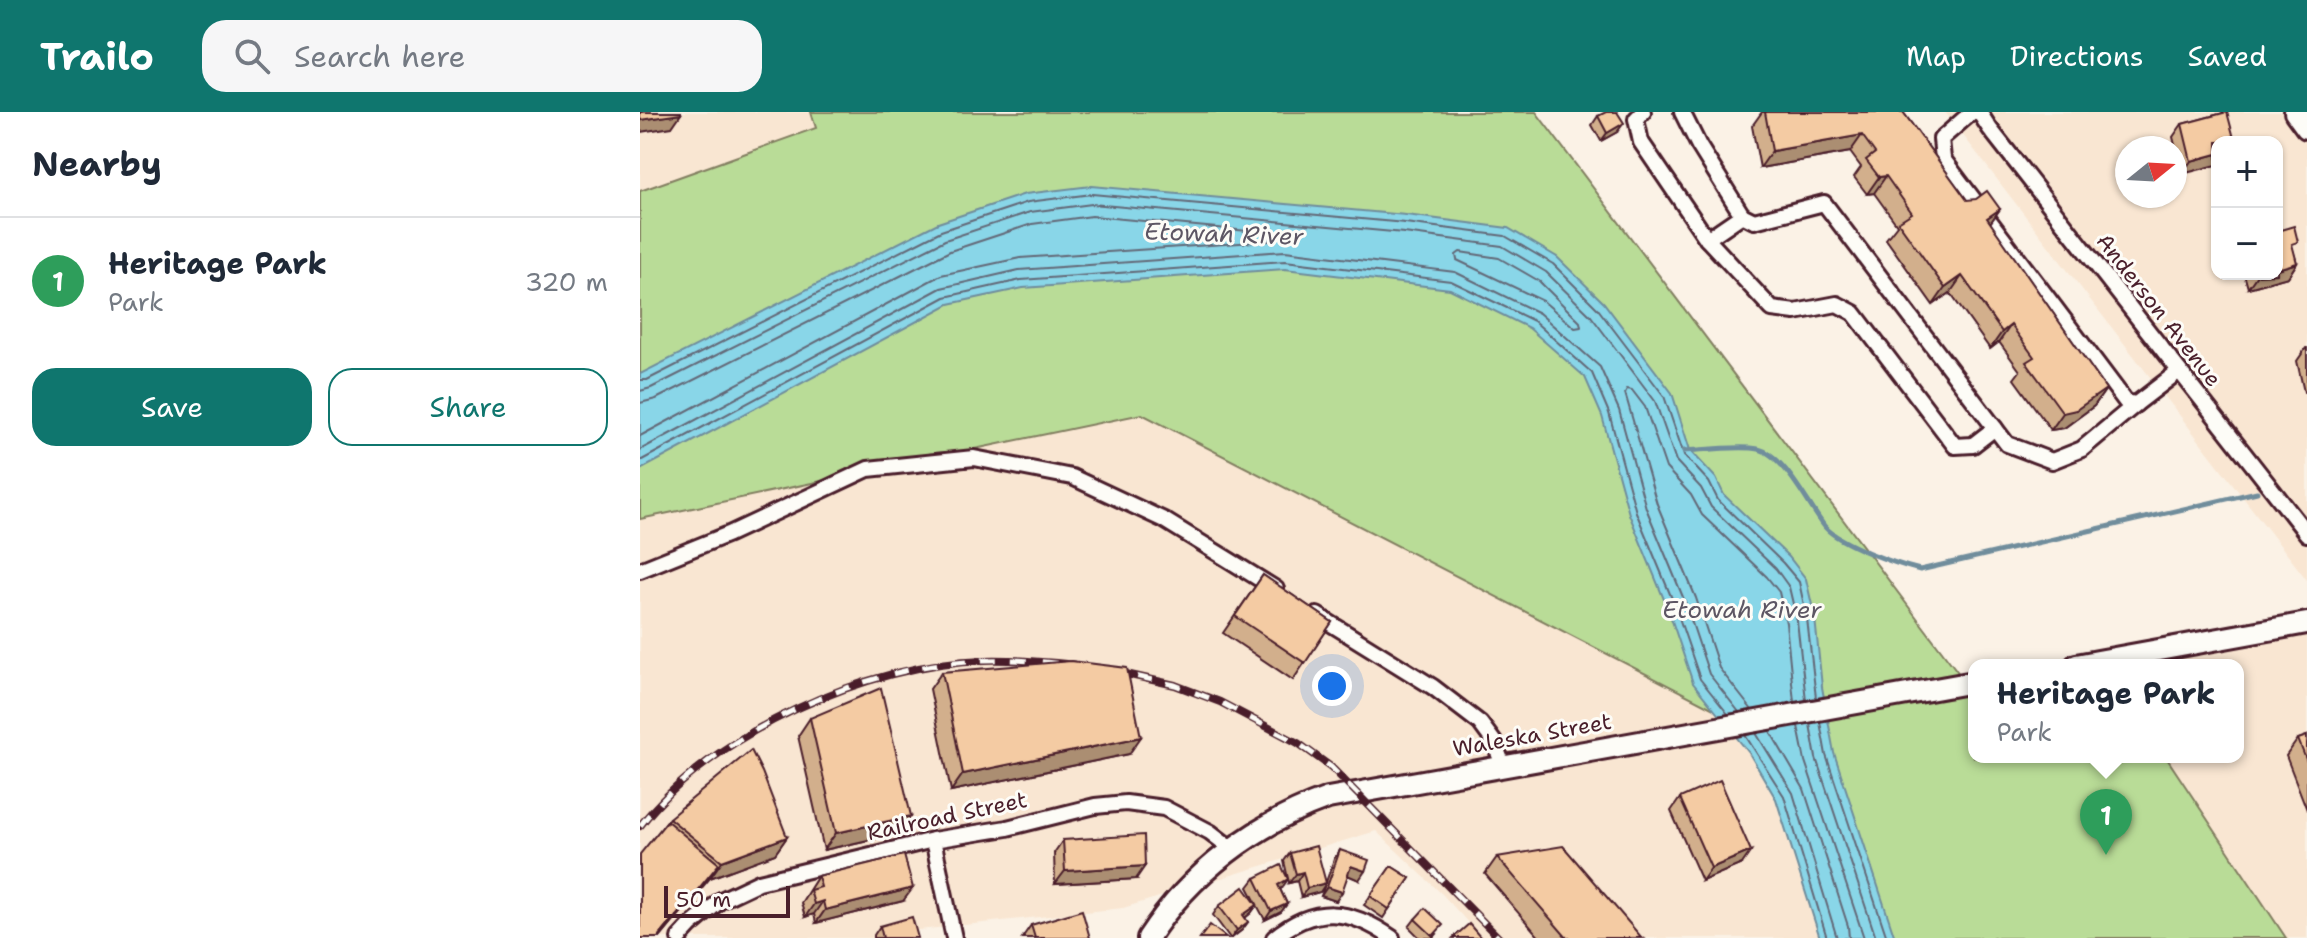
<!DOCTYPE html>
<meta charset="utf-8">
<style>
:root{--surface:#fff;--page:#f6f6f7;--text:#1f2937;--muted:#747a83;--line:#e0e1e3;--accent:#0f766e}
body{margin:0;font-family:"Shantell Sans",sans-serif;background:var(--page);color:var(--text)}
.controls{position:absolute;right:24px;top:24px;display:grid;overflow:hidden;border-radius:16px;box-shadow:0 2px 6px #0004}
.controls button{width:72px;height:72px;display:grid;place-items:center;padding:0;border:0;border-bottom:2px solid var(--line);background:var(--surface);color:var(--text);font:40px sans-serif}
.compass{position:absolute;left:1475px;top:24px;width:72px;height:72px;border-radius:50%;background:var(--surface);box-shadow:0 2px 6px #0004;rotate:72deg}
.scale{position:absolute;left:24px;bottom:20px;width:126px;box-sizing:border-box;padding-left:8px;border:4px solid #4a1f2b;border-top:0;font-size:22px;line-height:28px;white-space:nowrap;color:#4a1f2b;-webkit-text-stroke:6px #fdfcf7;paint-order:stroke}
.you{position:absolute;left:692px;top:574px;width:28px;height:28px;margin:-20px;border:6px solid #fff;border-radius:50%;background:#1a73e8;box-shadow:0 0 0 12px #1a73e833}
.badge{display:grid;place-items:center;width:52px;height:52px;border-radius:50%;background:var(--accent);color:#fff;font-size:26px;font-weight:700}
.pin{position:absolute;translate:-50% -66px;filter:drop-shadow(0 2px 4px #0008)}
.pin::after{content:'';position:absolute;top:42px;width:28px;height:24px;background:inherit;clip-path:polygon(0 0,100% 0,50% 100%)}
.popup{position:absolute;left:1328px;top:547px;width:276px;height:104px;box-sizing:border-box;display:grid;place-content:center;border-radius:16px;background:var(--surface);filter:drop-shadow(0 2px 6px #0005);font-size:26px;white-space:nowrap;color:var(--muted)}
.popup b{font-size:30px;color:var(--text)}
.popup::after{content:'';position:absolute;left:50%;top:100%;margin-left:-16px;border:16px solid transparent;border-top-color:var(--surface)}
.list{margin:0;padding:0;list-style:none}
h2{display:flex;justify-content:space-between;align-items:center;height:104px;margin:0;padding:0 32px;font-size:34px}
h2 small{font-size:26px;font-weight:400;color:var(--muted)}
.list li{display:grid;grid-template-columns:52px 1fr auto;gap:24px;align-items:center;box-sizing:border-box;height:128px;padding:0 32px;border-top:2px solid var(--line)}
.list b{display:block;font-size:30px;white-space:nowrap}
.list p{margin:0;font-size:26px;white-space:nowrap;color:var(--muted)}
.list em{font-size:26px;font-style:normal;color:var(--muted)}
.actions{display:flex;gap:16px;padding:24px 32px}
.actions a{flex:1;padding:18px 0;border:2px solid var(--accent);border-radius:24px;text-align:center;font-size:28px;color:var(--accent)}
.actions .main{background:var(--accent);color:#fff}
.icon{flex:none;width:44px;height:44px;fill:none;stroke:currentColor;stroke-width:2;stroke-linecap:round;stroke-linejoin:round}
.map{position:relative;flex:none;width:1667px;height:826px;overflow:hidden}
header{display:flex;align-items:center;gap:48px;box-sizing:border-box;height:112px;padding:0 40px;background:var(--accent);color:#fff}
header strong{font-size:38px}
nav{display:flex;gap:44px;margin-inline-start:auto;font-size:28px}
.search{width:560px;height:72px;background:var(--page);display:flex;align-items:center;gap:20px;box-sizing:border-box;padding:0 28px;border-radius:24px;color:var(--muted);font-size:30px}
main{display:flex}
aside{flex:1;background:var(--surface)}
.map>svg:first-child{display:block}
</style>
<header>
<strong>Trailo</strong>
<div class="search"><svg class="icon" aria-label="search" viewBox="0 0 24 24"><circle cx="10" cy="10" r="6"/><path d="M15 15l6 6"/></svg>Search here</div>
<nav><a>Map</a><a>Directions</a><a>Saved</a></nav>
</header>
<main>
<aside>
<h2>Nearby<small></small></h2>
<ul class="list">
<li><span class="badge" style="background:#2e9e5b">1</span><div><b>Heritage Park</b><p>Park</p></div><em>320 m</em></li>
</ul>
<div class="actions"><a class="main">Save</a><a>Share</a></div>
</aside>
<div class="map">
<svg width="1667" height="826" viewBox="0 0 1667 826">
<rect width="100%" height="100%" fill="#fbf2e6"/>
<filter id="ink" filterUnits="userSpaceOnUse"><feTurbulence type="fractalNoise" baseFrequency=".0125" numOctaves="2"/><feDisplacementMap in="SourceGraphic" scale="16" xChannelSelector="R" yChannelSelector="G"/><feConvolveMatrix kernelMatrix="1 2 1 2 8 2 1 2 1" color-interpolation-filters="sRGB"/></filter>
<g filter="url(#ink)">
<g fill="#f9e6d2" fill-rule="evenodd">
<polygon points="0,0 171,0 177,16 0,79"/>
<path d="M1305,0H1667V468ZM1577,30H1637V162H1577ZM1487,36H1535V84H1487Z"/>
<polygon points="502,302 1103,612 1204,826 842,826 803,783 736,719 483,796 260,820 242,826 0,826 0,407"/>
<polygon points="1667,515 1667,826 1614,826 1503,645 1598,645 1598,553 1467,553"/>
</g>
<polygon fill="#b9dc97" stroke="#827e61" stroke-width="2" points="171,0 896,0 1329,575 1334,574 1334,645 1526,645 1646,826 1204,826 1103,612 502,302 0,407 0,79 176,16"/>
<polygon fill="#89d6e8" stroke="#708d9c" stroke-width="2" points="451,74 766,103 868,116 917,145 964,191 1032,281 1050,338 1076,366 1084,383 1149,445 1166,467 1175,506 1182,575 1194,641 1255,826 1180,826 1136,687 1109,641 1053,571 1028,497 989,402 962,304 945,265 889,216 810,177 645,157 383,176 309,192 0,358 0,262 298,111 385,82"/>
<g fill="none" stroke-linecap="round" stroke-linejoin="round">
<g stroke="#636877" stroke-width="2">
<polygon points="820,140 859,146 899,169 940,210 941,215 935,216 903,189 817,148 816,143"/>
<polyline points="0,268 7,268 301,119 388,90 452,82 765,111 865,124 913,152 958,197 1024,284 1044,343 1069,370 1078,388 1143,451 1159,470 1167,507 1176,586"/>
<polyline points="0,279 11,276 305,128 390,100 452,92 764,121 862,134 906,160 951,204 1015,289 1036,349 1061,376 1071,395 1136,457 1149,475 1157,509 1166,588"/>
<polyline points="0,291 16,287 310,139 392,112 452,104 629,121 633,123 629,129 380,146 301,163 0,324"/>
<polyline points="0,338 301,176 379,158 645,139 815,160 899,201 960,255 979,298 1006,396 1045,490 1069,562 1099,600"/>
<polyline points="0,349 305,185 381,168 645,149 811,169 894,209 952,261 969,301 996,400 1035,494 1060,567 1088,602"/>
<polyline points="1112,598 1079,556 1056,486 1017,392 985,281 987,277 992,278 1005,295 1026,356 1051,383 1062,403 1127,465 1139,480 1146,511 1154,590"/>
<polyline points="1180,610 1186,643 1247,826"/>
<polyline points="1170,612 1176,646 1236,826"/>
<polyline points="1158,614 1165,649 1224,826"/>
<polyline points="1130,619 1164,677 1208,814 1209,826"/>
<polyline points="1116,621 1153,681 1197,826"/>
<polyline points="1105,623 1144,684 1187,826"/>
</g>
<path stroke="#708d9c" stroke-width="5" d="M1044,339C1063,338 1101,333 1118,337C1144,342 1169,395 1185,415C1201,433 1256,452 1280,458L1617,380"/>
<g stroke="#4a1f2b" stroke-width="20">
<g id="minor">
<polyline points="1003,0 996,7 1001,30 1067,127 1132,197 1155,200 1197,192 1214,201 1315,334 1333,333 1355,316"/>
<polyline points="1042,0 1059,34 1102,103 1114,109 1184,91 1367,332 1412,349 1442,337 1496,292"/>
<polyline points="1332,0 1301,27 1303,47 1486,290 1496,292 1539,259"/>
<polyline points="1339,0 1350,17 1667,422"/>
<polyline points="1067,127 1102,103"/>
<polyline points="0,458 89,422 228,357 334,346 432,365 524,408 636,477"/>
<polyline points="677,503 793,575 840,611 854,630 863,653"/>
<polyline points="293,728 314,826"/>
<polyline points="39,826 50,814 81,788 119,770 293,728 367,716 455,694 486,691 524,696 570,720 592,737"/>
<path d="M634,826C674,793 710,796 752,826"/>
</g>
</g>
<g stroke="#4a1f2b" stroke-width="26">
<g id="secondary">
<polyline points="1436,553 1667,511"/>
<path d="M508,826C550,761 615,712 688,686L1334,570"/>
</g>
</g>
<g stroke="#4a1f2b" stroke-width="28">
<polyline id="primary" points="1656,0 1667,15"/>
</g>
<use href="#minor" stroke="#fdfcf7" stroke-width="14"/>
<use href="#secondary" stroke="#fdfcf7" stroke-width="20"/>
<use href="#primary" stroke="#fdfcf7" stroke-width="22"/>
<g stroke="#4a1f2b" stroke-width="8">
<g id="rail">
<polyline points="468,558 535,573 580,590 658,631 691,655 859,826"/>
<path d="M0,714C72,621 228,551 345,548C375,547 406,550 436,553"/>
</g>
</g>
<use href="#rail" stroke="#fdfcf7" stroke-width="5" stroke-dasharray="15" stroke-linecap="butt"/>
</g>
<g fill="#d2af8c" stroke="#4a1f2b" stroke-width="2">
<polygon points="1122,0 1263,0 1327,88 1360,97 1350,111 1466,277 1454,294 1424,316 1411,318 1374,267 1380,259 1359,230 1350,237 1310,181 1293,193 1246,127 1257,113 1234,81 1227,82 1214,65 1221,55 1210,40 1120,56 1112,14"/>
<polygon points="1587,0 1542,62 1533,25 1542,12"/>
<polygon points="958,4 977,20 961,29 952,13"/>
<polygon points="1653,138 1657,151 1648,165 1608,176 1604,162 1637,162"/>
<polygon points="1666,236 1667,236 1667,280 1664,280 1657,249"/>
<polygon points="623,463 692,510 653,568 583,521"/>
<polygon points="302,560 489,642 311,679 290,577"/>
<polygon points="170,606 259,721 184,738 158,624"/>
<polygon points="1667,624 1667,698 1646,644 1658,627"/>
<polygon points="1040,686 1102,752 1062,769 1031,699"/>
<polygon points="29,706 147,725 135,742 70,766 20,826 0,826 22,715"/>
<polygon points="423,728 496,767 415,772 414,741"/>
<polygon points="700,738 719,768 708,763 696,789 681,784 685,772 680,780 661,785 657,769 649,771 644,749 650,741 686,770 694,747"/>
<polygon points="857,745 1002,826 900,826 845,762"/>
<polygon points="751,754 770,766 743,806 724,793"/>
<polygon points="178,764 263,789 176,811 174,802 165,805 161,791"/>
<polygon points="615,766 642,776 640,777 647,792 641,800 625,808 617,793 611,801 605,806 608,810 602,818 592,826 590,826 573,803 579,794 617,792 608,775"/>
<polygon points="775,807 797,822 793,826 780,826 769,815"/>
<polygon points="391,813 450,826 382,826"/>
<polygon points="240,814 278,826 234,826 234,823"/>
</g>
<g fill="#ab8e72" stroke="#4a1f2b" stroke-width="2">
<polygon points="41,2 32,15 0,20 0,8"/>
<polygon points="984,11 977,20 961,29 967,21"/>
<polygon points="1222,23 1210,40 1120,56 1132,39"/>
<polygon points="1577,42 1577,53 1542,62 1551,49"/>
<polygon points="1246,64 1234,81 1227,82 1239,65"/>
<polygon points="1360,97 1348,114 1347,106"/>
<polygon points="1657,151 1648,165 1608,176 1617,163 1637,162 1637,157"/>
<polygon points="1322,164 1310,181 1293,193 1305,176"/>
<polygon points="1371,213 1359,230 1350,237 1362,220"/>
<polygon points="1466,277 1454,294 1424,316 1411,318 1423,301"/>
<polygon points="501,625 489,642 311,679 323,662"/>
<polygon points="271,704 259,721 184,738 196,721"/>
<polygon points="147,725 135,742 70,766 82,749"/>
<polygon points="1111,739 1102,752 1062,769 1071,756"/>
<polygon points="79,752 67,769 20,826 18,826"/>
<polygon points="505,754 496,767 415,772 425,759"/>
<polygon points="711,754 725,759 719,768 705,762"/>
<polygon points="663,760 657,769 649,771 656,762"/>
<polygon points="648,767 642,776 632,781 638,773"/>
<polygon points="686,771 680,780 661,785 667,776"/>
<polygon points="687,775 702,780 696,789 681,784"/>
<polygon points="273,776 263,789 176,811 185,798"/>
<polygon points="183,789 174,802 165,805 174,792"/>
<polygon points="647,792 641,800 625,808 631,799"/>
<polygon points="617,793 611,801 597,812 603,803"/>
<polygon points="608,810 602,818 591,826 597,818"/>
</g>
<g fill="#f4cba3" stroke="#4a1f2b" stroke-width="2">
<polygon points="0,0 41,0 41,2 0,8"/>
<polygon points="966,0 977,0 984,11 967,21 958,4"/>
<polygon points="1125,0 1263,0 1327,88 1336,87 1347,79 1360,97 1347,106 1466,277 1436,298 1423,301 1386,250 1394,245 1371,213 1362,220 1322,164 1305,176 1258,110 1272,101 1246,64 1239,65 1226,48 1235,41 1222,23 1132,39"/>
<polygon points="1587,0 1595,30 1577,30 1577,42 1551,49 1542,12"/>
<polygon points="1654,114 1658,130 1652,132 1657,151 1637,157 1637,119"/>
<polygon points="623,463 692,510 665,551 595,504"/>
<polygon points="431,549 487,556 501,625 323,662 302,560"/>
<polygon points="241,576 271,704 196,721 170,606"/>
<polygon points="1667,624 1667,650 1658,627"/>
<polygon points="111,638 122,660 147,725 82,749 29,706"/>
<polygon points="1080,668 1111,739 1071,756 1040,686"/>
<polygon points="27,709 79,752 18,826 0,826 0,742"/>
<polygon points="504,723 505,754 425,759 423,728"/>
<polygon points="676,734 686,771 667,776 663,760 656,762 650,741"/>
<polygon points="923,734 1002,826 927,826 857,745"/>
<polygon points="700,738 729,748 725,759 711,754 702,780 687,775"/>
<polygon points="264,743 273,776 185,798 183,789 174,792 170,778 181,775 178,764"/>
<polygon points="641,753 648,767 638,773 647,792 631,799 615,766"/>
<polygon points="751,754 770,766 749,797 730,784"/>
<polygon points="604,775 617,793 603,803 608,810 597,818 579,794"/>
<polygon points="785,796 803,813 793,824 775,807"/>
<polygon points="442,798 450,826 395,826 391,813"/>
<polygon points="272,805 278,826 243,826 240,814"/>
<polygon points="829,812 841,826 813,826"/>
<polygon points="570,813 587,826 560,826"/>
</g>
</g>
<g text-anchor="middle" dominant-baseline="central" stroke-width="6" stroke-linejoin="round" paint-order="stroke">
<g font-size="22" fill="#4a1f2b" stroke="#fdfcf7">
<text transform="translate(1519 198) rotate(52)">Anderson Avenue</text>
<text transform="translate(892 623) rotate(-10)">Waleska Street</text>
<text transform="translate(307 704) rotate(-12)">Railroad Street</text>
</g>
<g font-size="24" font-style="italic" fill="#5d5664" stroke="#fdfcf7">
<text transform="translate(584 122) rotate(2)">Etowah River</text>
<text x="1102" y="498">Etowah River</text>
</g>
</g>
</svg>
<div class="controls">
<button>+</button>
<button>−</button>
</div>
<svg class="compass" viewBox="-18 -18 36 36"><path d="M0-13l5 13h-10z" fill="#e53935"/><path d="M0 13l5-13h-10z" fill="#747a83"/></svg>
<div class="scale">50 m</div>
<div class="you"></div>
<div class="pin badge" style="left:1466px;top:743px;background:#2e9e5b">1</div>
<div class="popup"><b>Heritage Park</b>Park</div>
</div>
</main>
